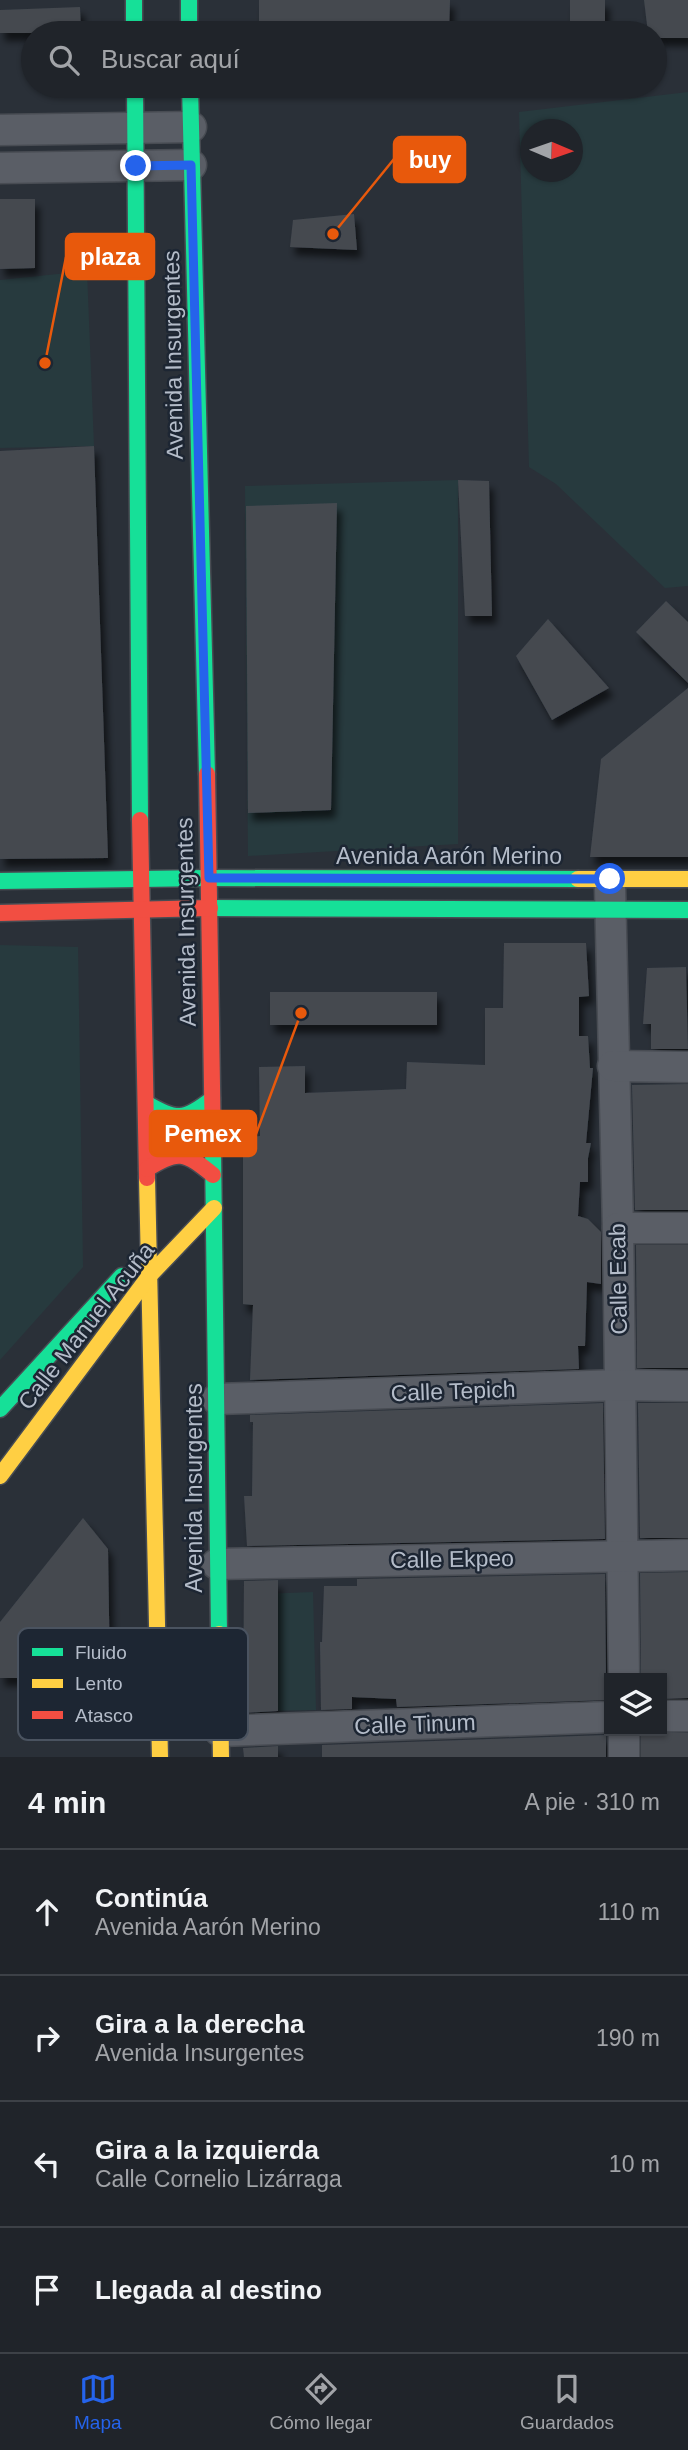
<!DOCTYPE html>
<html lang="es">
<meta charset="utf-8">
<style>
:root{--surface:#20242a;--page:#282c32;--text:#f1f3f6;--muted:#a2a4a8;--line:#3d4147;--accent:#2563eb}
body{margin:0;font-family:Helvetica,sans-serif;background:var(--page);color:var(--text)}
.controls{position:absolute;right:21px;bottom:21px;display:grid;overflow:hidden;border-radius:0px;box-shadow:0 2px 5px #0004}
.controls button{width:63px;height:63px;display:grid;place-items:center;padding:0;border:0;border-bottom:2px solid var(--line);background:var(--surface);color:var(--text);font:35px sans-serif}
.compass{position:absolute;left:520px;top:119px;width:63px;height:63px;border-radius:50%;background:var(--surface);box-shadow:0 2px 5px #0004;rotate:92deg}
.stop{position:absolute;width:21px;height:21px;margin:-16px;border:5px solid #2563eb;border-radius:50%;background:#fff}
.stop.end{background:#2563eb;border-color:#fff;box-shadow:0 2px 7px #0008}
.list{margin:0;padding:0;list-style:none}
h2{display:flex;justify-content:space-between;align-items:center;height:91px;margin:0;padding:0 28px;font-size:30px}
h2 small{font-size:23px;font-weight:400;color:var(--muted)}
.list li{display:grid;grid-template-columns:46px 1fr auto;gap:21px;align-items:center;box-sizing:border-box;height:126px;padding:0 28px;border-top:2px solid var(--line)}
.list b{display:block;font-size:26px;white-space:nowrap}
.list p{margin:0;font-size:23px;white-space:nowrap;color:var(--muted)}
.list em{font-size:23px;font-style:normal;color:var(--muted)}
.icon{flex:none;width:38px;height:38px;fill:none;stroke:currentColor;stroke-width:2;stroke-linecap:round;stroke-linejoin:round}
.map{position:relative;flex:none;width:688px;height:1757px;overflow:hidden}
.search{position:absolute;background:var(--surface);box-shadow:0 2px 5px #0004;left:21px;right:21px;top:21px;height:77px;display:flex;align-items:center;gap:18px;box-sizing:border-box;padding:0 24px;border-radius:38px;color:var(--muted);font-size:26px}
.sheet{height:595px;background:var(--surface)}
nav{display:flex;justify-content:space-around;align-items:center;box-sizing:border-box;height:98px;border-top:2px solid var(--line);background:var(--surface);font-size:19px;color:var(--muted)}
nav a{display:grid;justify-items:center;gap:4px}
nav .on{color:var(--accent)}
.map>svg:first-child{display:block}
</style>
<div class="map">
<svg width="688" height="1757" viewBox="0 0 688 1757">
<defs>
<filter id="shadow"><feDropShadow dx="4.5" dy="8" stdDeviation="3.5" flood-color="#0009"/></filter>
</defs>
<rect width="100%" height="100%" fill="#2a3038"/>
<g fill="#273a3e" fill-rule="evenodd">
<path d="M688,92V586L665,588L556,484L529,467L519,112ZM530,130H572V172H530Z"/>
<polygon points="87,271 94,446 0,448 0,280"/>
<polygon points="458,480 458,844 248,856 245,486"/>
<polygon points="0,945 78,947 83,1267 0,1360"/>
<polygon points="313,1592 316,1710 266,1711 263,1594"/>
</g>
<g fill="#444950" filter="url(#shadow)">
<polygon points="259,0 450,0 449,33 259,33"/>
<rect x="570" y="0" width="35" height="33"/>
<polygon points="644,0 688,0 688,38 655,38 655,33 648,33"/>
<polygon points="80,7 81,33 0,33 0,10"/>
<polygon points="0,199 35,199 35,268 0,269"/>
<polygon points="354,214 357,250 290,247 293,220"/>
<polygon points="94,446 108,858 0,859 0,451"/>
<polygon points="458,480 489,481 492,616 465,616"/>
<polygon points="337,503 331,810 248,813 246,506"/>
<polygon points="666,601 688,622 688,683 636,632"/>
<polygon points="548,619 609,688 552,720 516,656"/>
<polygon points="688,688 688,857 590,857 601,759"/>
<polygon points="504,943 586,943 589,996 579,997 579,1036 588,1036 590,1068 593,1068 586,1143 591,1143 588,1158 588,1182 580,1182 578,1216 588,1219 601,1232 601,1284 587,1282 585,1346 578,1346 579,1369 250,1380 253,1305 243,1304 243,1138 260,1136 259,1067 305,1066 305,1093 406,1089 407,1062 485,1065 485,1008 503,1008"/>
<polygon points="686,967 688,1049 651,1049 651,1024 643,1024 647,968"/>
<rect x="270" y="992" width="167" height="33"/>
<polygon points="688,1084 688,1210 635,1210 632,1085"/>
<polygon points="636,1245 688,1245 688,1368 637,1368"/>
<polygon points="603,1403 605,1539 247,1546 244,1496 252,1496 253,1422 250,1422 250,1415"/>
<polygon points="638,1403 688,1403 688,1538 640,1538"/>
<polygon points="83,1518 108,1549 110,1678 0,1678 0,1622"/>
<polygon points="688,1572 688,1698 662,1699 662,1678 641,1678 640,1573"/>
<polygon points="605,1574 606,1678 609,1700 397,1707 396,1699 352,1697 352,1709 321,1710 320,1642 322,1642 324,1586 357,1586 357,1579"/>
<polygon points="278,1580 278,1711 243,1713 244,1581"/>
<polygon points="641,1731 688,1733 688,1757 641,1757"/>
<polygon points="606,1735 606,1757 322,1757 322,1745"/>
<polygon points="278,1746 278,1757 244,1757 243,1748"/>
</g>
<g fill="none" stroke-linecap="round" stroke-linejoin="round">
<g stroke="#484c53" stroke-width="33">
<g id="street">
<polyline points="0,130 191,127"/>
<polyline points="0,168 191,165"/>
<polyline points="610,888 618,1228 624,1678"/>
<polyline points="613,1066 688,1067"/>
<polyline points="618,1228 688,1228"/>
<polyline points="217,1399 619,1385 688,1386"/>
<polyline points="217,1564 688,1555"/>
<polyline points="662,1716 688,1716"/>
<polyline points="220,1731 609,1717"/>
<polyline points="624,1757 624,1731"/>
</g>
</g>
<g stroke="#484c53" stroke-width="19">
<g id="fast">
<polyline points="134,0 134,33"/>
<polyline points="189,0 189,33"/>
<polyline points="135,86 140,820"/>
<polyline points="190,86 207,774"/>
<polyline points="209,878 578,879"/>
<polyline points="0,881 209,878"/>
<polyline points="210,908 688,910"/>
<path d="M146,1103C176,1121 184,1121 212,1099"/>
<polyline points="213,1148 219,1634"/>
<polyline points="0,1409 122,1276"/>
</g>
</g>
<g stroke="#484c53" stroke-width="19">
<g id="slow">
<polyline points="578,879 688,879"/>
<polyline points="147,1178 160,1757"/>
<polyline points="0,1476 150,1275 214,1208"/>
<polyline points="219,1634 221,1757"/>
</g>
</g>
<g stroke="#484c53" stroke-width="19">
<g id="jam">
<polyline points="207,774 213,1148"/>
<polyline points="140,820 147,1178"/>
<polyline points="0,913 210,908"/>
<path d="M147,1169C178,1149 185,1152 213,1175"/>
</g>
</g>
<use href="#street" stroke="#5a5e66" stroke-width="30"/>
<use href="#fast" stroke="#16e098" stroke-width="16"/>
<use href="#slow" stroke="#ffcf43" stroke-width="16"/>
<use href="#jam" stroke="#f24e42" stroke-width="16"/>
</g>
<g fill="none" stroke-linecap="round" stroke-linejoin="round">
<polyline stroke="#2563eb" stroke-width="9" points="136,166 191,165 209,878 610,879"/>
</g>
<g text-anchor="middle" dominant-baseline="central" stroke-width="5" stroke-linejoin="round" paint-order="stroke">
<g font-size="23" fill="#b4bcc9" stroke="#1d2633">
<text transform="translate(173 355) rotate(-91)">Avenida Insurgentes</text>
<text x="449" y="856">Avenida Aarón Merino</text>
<text transform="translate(186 922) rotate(-91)">Avenida Insurgentes</text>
<text transform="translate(618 1279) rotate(-91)">Calle Ecab</text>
<text transform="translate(86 1326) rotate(-52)">Calle Manuel Acuña</text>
<text transform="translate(453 1391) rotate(-2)">Calle Tepich</text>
<text transform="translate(194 1488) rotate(-90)">Avenida Insurgentes</text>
<text transform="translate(452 1559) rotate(-1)">Calle Ekpeo</text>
<text transform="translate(415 1724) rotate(-2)">Calle Tinum</text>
</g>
</g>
<rect x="18" y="1628" width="230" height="112" rx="10" fill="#1d2633" stroke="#4a5360" stroke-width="2"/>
<rect x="32" y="1648" width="31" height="8" fill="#16e098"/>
<rect x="32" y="1679" width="31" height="9" fill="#ffcf43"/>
<rect x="32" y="1711" width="31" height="8" fill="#f24e42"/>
<g font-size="19" fill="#b4bcc9">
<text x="75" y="1659">Fluido</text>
<text x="75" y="1690">Lento</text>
<text x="75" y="1722">Atasco</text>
</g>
<path fill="none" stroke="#e8590c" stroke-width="2.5" d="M333 234L394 159M45 363L66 257M301 1013L256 1134"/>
<g fill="#e8590c" stroke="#1d2633" stroke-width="2.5">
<circle cx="333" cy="234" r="7"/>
<circle cx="45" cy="363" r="7"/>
<circle cx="301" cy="1013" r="7"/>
</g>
<g fill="#e8590c" stroke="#e8590c" stroke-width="2.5">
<rect x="394" y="137" width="71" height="45" rx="7"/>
<rect x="66" y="234" width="88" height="45" rx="7"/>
<rect x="150" y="1111" width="106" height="45" rx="7"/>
</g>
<g font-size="24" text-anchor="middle" font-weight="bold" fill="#fff">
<text x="430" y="168">buy</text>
<text x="110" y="265">plaza</text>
<text x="203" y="1142">Pemex</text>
</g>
</svg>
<div class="controls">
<button><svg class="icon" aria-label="layers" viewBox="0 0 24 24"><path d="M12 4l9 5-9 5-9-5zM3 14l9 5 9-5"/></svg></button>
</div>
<svg class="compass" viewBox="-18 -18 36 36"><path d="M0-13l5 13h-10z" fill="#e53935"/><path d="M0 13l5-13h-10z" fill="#a2a4a8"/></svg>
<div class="stop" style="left:610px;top:879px"></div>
<div class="stop end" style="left:136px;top:166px"></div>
<div class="search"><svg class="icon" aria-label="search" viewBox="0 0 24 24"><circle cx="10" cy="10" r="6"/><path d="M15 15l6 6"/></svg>Buscar aquí</div>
</div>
<section class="sheet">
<h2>4 min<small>A pie · 310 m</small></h2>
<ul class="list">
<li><svg class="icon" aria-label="ahead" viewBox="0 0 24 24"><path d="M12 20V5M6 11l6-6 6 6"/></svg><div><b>Continúa</b><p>Avenida Aarón Merino</p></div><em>110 m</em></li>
<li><svg class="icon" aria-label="right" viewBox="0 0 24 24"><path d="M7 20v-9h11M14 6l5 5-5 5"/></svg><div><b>Gira a la derecha</b><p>Avenida Insurgentes</p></div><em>190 m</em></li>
<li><svg class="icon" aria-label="left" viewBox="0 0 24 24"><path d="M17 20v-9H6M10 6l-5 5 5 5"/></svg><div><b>Gira a la izquierda</b><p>Calle Cornelio Lizárraga</p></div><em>10 m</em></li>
<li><svg class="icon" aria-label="arrive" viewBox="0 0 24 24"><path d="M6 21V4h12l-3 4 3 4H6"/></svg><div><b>Llegada al destino</b></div></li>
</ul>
</section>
<nav>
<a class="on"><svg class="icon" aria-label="map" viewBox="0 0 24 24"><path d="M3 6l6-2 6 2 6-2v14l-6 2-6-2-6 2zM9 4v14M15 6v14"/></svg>Mapa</a>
<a><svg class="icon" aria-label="directions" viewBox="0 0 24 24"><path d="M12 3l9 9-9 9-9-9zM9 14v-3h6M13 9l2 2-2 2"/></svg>Cómo llegar</a>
<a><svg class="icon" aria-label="saved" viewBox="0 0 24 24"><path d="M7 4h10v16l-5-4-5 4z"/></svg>Guardados</a>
</nav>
